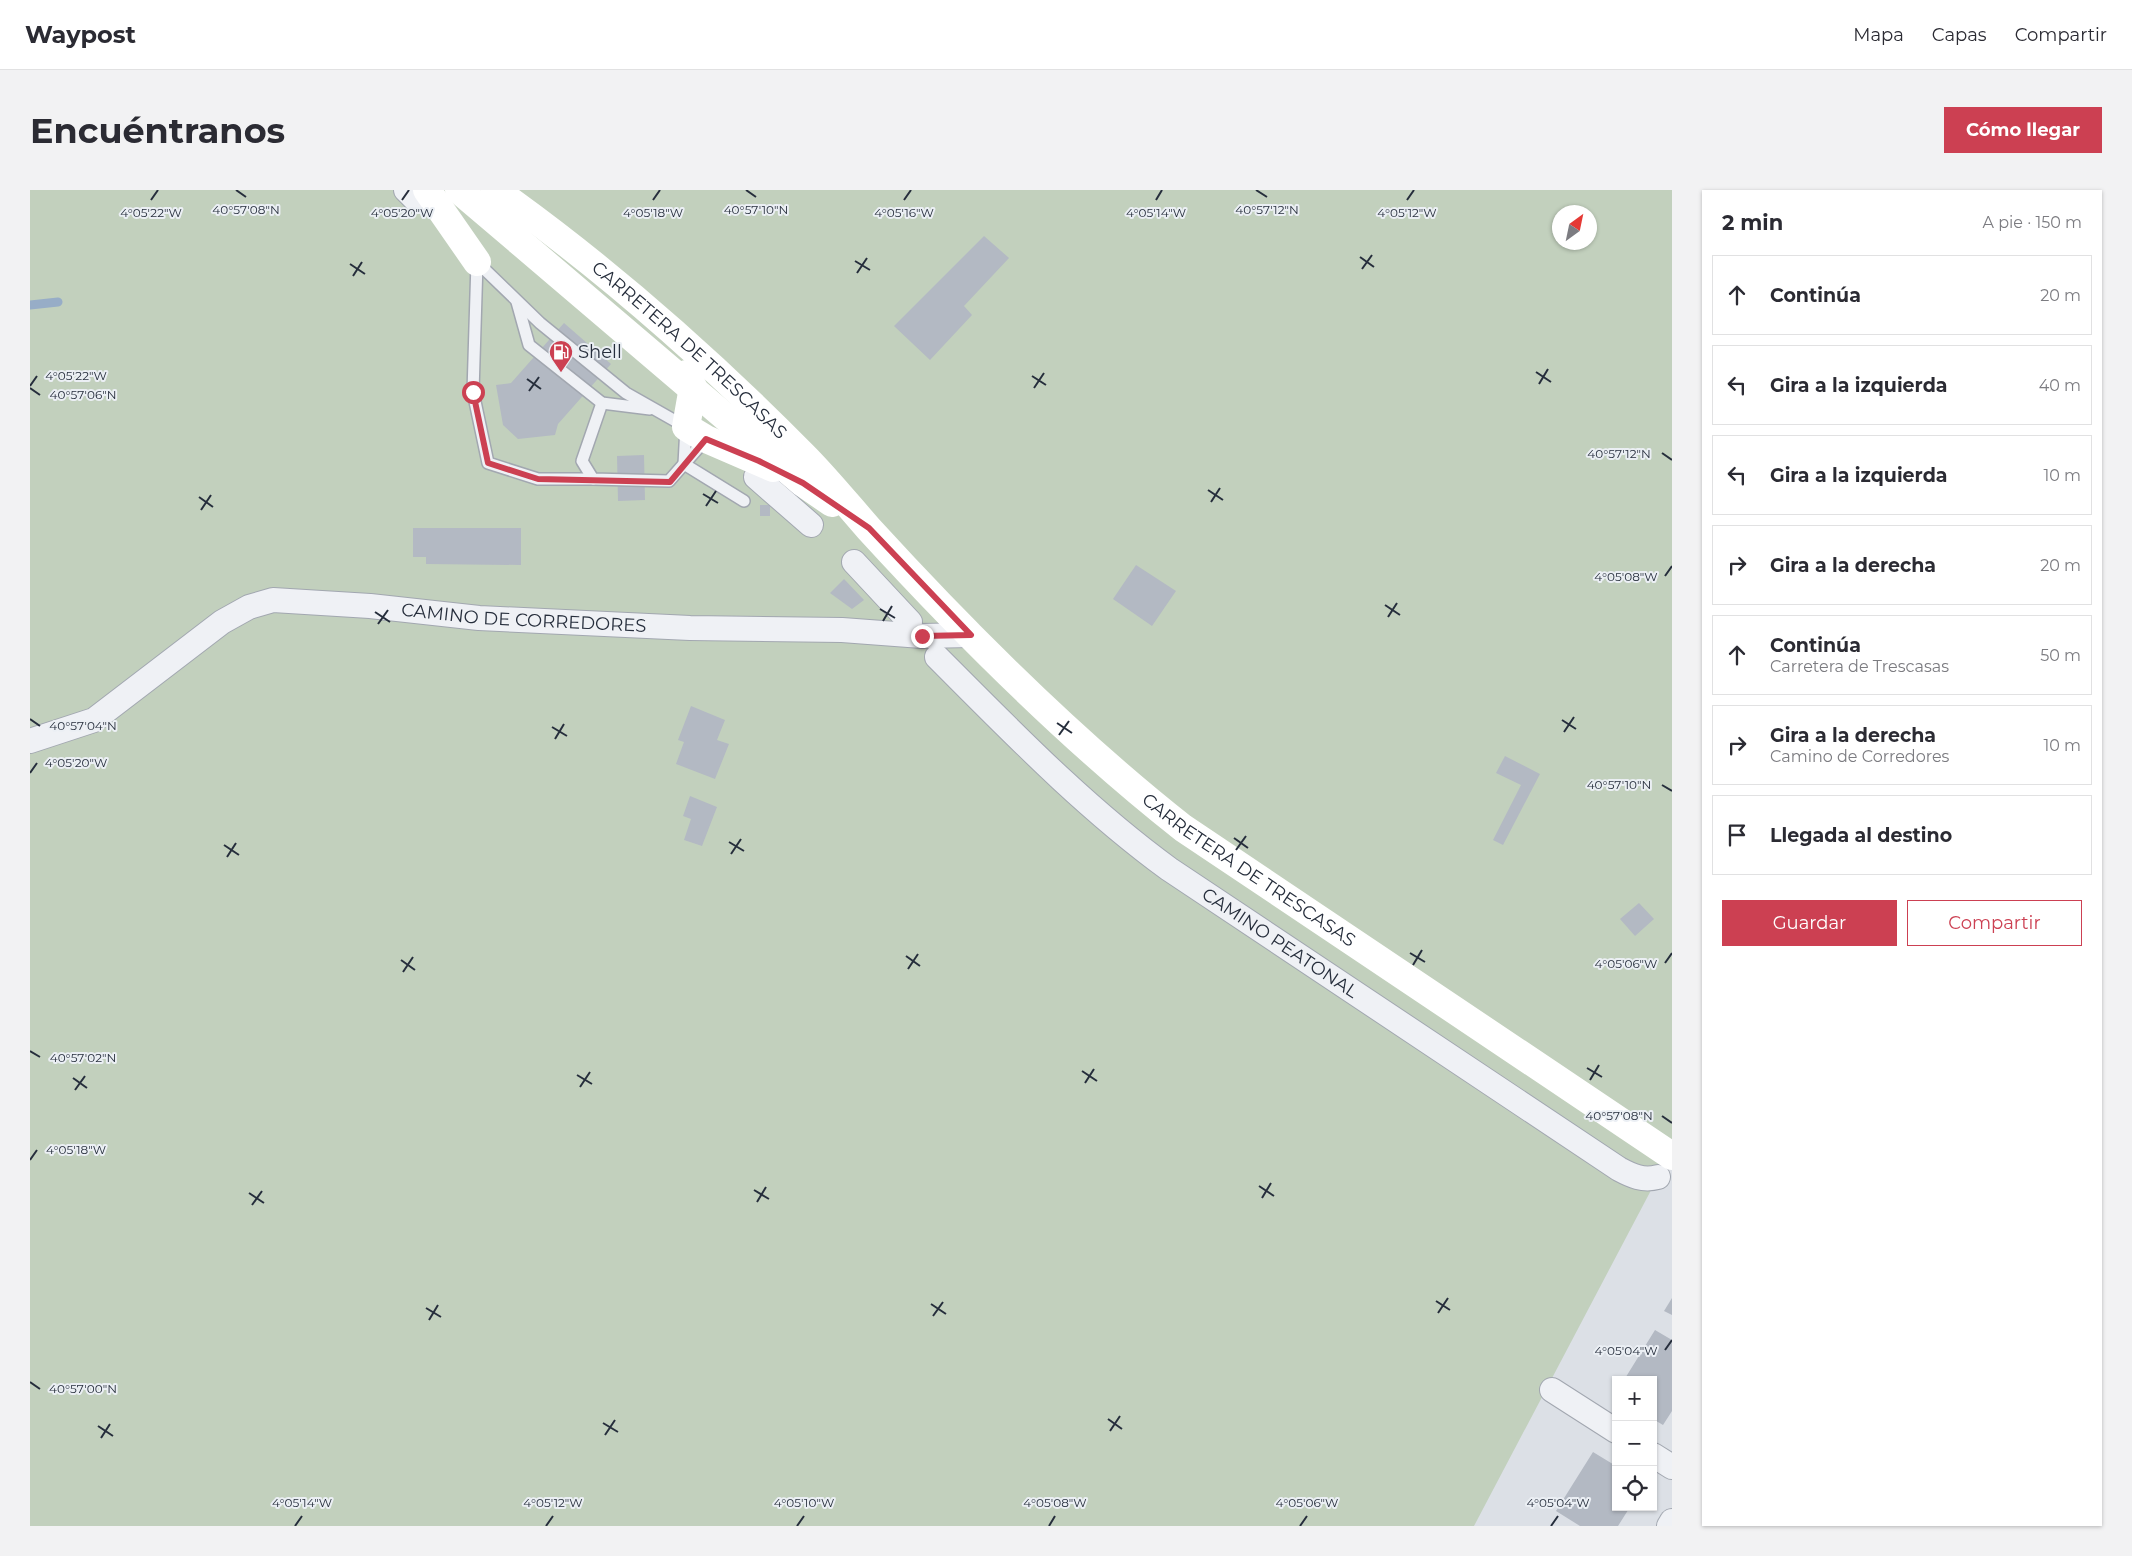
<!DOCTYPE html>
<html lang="es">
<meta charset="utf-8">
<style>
:root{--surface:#fff;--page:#f2f2f3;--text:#2b2b33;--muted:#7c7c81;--line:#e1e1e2;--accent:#cc4052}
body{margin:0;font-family:Montserrat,sans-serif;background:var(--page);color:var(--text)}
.controls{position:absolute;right:15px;bottom:15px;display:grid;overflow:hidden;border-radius:0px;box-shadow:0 1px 4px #0004}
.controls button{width:45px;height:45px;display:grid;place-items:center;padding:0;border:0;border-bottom:1px solid var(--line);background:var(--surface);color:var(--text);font:25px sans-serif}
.compass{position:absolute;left:1522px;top:15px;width:45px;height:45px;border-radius:50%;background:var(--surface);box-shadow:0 1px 4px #0004;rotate:33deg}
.stop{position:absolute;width:15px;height:15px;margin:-11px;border:4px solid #cc4052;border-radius:50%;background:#fff}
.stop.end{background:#cc4052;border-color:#fff;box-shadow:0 1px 5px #0008}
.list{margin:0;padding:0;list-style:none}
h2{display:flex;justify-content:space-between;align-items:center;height:65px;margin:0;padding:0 20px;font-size:21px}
h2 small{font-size:16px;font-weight:400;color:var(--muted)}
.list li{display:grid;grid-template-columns:32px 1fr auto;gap:15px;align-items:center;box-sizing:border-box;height:80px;margin:0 10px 10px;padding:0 10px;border:1px solid var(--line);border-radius:0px}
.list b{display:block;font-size:19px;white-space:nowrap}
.list p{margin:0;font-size:16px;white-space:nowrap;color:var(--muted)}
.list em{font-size:16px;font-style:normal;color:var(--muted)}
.actions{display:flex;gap:10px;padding:15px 20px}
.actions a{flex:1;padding:11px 0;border:1px solid var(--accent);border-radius:0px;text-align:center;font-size:18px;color:var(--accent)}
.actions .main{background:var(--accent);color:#fff}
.icon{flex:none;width:28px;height:28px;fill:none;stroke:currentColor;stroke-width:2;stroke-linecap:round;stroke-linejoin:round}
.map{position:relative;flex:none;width:1642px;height:1336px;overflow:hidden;border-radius:0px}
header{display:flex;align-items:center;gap:30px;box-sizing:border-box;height:70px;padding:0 25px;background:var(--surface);border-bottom:1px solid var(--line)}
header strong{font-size:24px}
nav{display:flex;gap:28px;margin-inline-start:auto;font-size:18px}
.intro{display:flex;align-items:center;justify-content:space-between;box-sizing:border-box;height:120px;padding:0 30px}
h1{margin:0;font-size:35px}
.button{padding:12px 22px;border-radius:0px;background:var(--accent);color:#fff;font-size:18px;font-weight:700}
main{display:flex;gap:30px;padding:0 30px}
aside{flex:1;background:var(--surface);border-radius:0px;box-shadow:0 1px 4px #0004}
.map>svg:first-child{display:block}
</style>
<header>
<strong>Waypost</strong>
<nav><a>Mapa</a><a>Capas</a><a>Compartir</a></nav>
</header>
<div class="intro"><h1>Encuéntranos</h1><a class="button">Cómo llegar</a></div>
<main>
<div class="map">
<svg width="1642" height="1336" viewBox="0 0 1642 1336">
<rect width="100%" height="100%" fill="#dce0e6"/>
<path fill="#c2d0bd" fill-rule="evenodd" d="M0,0H1642V980L1635,975L1628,987L1444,1336H0ZM1530,22H1560V52H1530Z"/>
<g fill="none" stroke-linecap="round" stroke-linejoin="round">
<polyline stroke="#97adc7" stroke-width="9" points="0,115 28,112"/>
</g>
<g fill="#b3b9c3">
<polygon points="954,46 979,68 934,116 942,125 900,170 864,136"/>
<polygon points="534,133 581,174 528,234 525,245 488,249 473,235 466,195 481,193"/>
<polygon points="614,265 615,310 588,311 587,266"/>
<rect x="730" y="315" width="10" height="11"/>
<polygon points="383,338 491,338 491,375 396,374 396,367 383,367"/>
<polygon points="1106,375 1146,401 1122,436 1083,409"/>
<polygon points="814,389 834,410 822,419 800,403"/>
<polygon points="661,516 695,530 687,550 699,554 685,589 646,574 654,552 648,550"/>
<polygon points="1475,566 1510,584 1473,655 1463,650 1491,595 1466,583"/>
<polygon points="660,606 687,617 672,656 654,650 661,629 653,626"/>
<polygon points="1609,713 1624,729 1605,746 1590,729"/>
<polygon points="1642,1108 1642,1125 1634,1121"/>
<polygon points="1625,1140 1642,1150 1642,1221 1633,1235 1623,1229 1623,1190 1594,1190"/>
<polygon points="1563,1262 1586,1276 1586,1317 1600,1317 1588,1336 1550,1336 1526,1321"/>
</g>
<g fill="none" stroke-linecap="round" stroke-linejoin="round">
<g stroke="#a2a7b0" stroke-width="14">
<g id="lane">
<polyline points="447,72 443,202 458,273 508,289 563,289"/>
<polyline points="447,72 510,133 596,203 656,237 654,274"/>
<polyline points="487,112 499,155 572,213 620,219"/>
<polyline points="572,213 552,271 563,289 639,291 676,249"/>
<polyline points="654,274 714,311"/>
</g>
</g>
<g stroke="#a2a7b0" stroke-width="26">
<g id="street">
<polyline points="376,0 386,10"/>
<polyline points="726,287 781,335"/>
<polyline points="824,372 880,432"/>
<path id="s1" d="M907,467C981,541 1054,617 1139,679L1589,979C1602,986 1613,991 1628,987"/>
<path id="s2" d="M0,551L64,530L192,432L219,417L243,410L340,416L449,428L660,438L812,440L892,446L941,445"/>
<polyline points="1522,1200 1586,1241"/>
<polyline points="1623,1265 1642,1277"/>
<polyline points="1639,1336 1642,1331"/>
</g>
</g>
<use href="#lane" stroke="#eff1f5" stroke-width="11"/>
<use href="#street" stroke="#eff1f5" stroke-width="24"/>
<g stroke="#fff" stroke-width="28">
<polyline points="397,0 447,72"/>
<polyline points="429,0 773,293 802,313"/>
<path id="s3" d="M465,0C575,78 678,169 773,265C796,288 817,314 839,339C936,445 1040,549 1153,638L1642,966"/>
<polyline points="656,184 663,197 656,237 676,249 743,278"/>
</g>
</g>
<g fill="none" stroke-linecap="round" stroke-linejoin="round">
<polyline stroke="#cc4052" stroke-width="6" points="443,202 458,273 508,289 640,292 676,249 729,271 773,293 839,338 941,445 892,446"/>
</g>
<path fill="none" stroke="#262e3c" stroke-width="2" d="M206,0L216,7M716,0L726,7M1226,0L1237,7M121,10L128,0M372,10L379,0M623,10L630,0M874,10L881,0M1126,10L1132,0M1377,10L1384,0M1330,67L1344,77M825,71L840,80M320,74L335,84M1332,79L1342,65M827,83L837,68M323,86L332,72M1506,182L1521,192M1002,186L1016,195M497,189L511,199M1509,194L1518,179M0,196L7,186M0,198L10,205M1004,198L1014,183M499,201L509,187M1632,263L1642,270M1178,300L1193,310M673,304L688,313M169,307L183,317M1181,312L1190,298M676,316L686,301M171,320L181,305M1635,386L1642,376M1355,415L1370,425M850,419L865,428M345,422L360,432M1358,427L1367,413M853,431L862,416M348,434L358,420M0,529L10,536M1532,530L1546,539M1027,533L1042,543M522,537L537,546M1534,542L1544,527M1029,545L1039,531M525,549L534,534M0,583L7,573M1632,595L1642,601M1204,648L1218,658M699,652L714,661M194,655L209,665M1206,660L1216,646M701,664L711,649M197,667L206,653M1380,763L1395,772M876,766L890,776M371,770L385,780M1635,773L1642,763M1383,775L1392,760M878,779L888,764M373,782L383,767M0,861L10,867M1557,878L1572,887M1052,881L1067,891M547,885L562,894M43,888L57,898M1560,890L1569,875M1055,893L1064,879M550,897L560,882M45,900L55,886M1632,926L1642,933M0,970L7,960M1229,996L1244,1006M724,1000L739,1009M219,1003L234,1013M1232,1008L1241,993M727,1012L736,997M222,1015L232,1001M1406,1111L1420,1120M901,1114L916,1124M396,1118L411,1127M1408,1123L1418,1108M903,1126L913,1112M399,1130L408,1115M1635,1160L1642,1150M0,1192L10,1199M1078,1229L1092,1239M573,1233L588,1242M68,1236L83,1246M1080,1241L1090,1226M575,1245L585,1230M71,1248L80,1234M265,1336L272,1326M516,1336L523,1326M767,1336L774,1326M1019,1336L1025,1326M1270,1336L1277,1326M1521,1336L1528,1326"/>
<defs>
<g id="fuel-pin" transform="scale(1.25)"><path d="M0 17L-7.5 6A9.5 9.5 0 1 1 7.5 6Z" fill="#cc4052" stroke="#ebeff4"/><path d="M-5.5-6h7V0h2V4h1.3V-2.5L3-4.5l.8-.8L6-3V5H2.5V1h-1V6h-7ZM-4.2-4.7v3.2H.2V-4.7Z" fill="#fff"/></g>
</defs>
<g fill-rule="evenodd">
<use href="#fuel-pin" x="531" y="162"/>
</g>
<g text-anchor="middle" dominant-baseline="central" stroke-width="4" stroke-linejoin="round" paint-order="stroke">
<g font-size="18" fill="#262e3c" stroke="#ebeff4" text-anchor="start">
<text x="548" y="162">Shell</text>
</g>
<g font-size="18" fill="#262e3c" stroke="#ebeff4">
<text stroke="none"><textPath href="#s3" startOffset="252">CARRETERA DE TRESCASAS</textPath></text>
<text stroke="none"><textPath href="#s2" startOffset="536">CAMINO DE CORREDORES</textPath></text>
<text stroke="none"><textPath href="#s3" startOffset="1018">CARRETERA DE TRESCASAS</textPath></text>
<text stroke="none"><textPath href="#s1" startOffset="448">CAMINO PEATONAL</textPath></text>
</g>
</g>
<g font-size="12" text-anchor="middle" fill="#262e3c" stroke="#ebeff4" stroke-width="4" stroke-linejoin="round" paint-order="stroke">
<text x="216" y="24">40°57'08"N</text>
<text x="726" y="24">40°57'10"N</text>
<text x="1237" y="24">40°57'12"N</text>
<text x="121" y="27">4°05'22"W</text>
<text x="372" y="27">4°05'20"W</text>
<text x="623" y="27">4°05'18"W</text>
<text x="874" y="27">4°05'16"W</text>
<text x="1126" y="27">4°05'14"W</text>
<text x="1377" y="27">4°05'12"W</text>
<text x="46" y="190">4°05'22"W</text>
<text x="53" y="209">40°57'06"N</text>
<text x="1589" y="268">40°57'12"N</text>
<text x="1596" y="391">4°05'08"W</text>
<text x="53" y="540">40°57'04"N</text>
<text x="46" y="577">4°05'20"W</text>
<text x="1589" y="599">40°57'10"N</text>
<text x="1596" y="778">4°05'06"W</text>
<text x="53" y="872">40°57'02"N</text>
<text x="1589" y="930">40°57'08"N</text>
<text x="46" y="964">4°05'18"W</text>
<text x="1596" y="1165">4°05'04"W</text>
<text x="53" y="1203">40°57'00"N</text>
<text x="272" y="1317">4°05'14"W</text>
<text x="523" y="1317">4°05'12"W</text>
<text x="774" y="1317">4°05'10"W</text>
<text x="1025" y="1317">4°05'08"W</text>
<text x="1277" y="1317">4°05'06"W</text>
<text x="1528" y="1317">4°05'04"W</text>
</g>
</svg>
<div class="controls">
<button>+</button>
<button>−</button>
<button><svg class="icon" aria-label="locate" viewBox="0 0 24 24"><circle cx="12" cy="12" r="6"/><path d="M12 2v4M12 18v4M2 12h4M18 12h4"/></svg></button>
</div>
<svg class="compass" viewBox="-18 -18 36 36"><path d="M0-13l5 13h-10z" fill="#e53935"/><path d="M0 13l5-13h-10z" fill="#7c7c81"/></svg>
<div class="stop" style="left:443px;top:202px"></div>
<div class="stop end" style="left:892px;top:446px"></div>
</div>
<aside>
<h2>2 min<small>A pie · 150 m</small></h2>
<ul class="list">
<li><svg class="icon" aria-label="ahead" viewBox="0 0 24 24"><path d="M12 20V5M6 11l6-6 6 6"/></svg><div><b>Continúa</b></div><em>20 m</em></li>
<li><svg class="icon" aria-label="left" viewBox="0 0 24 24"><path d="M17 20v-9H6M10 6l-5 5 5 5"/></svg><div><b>Gira a la izquierda</b></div><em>40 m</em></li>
<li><svg class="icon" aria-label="left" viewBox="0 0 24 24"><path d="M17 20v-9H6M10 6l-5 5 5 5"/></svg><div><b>Gira a la izquierda</b></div><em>10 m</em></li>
<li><svg class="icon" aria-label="right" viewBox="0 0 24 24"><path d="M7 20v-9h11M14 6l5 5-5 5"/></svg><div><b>Gira a la derecha</b></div><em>20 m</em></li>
<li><svg class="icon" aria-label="ahead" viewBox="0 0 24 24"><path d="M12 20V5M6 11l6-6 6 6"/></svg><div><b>Continúa</b><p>Carretera de Trescasas</p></div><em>50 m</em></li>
<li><svg class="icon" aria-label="right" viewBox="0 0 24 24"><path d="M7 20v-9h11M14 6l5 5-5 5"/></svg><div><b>Gira a la derecha</b><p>Camino de Corredores</p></div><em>10 m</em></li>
<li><svg class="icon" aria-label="arrive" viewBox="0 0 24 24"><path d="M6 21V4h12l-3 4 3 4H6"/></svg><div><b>Llegada al destino</b></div></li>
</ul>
<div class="actions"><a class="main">Guardar</a><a>Compartir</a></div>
</aside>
</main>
